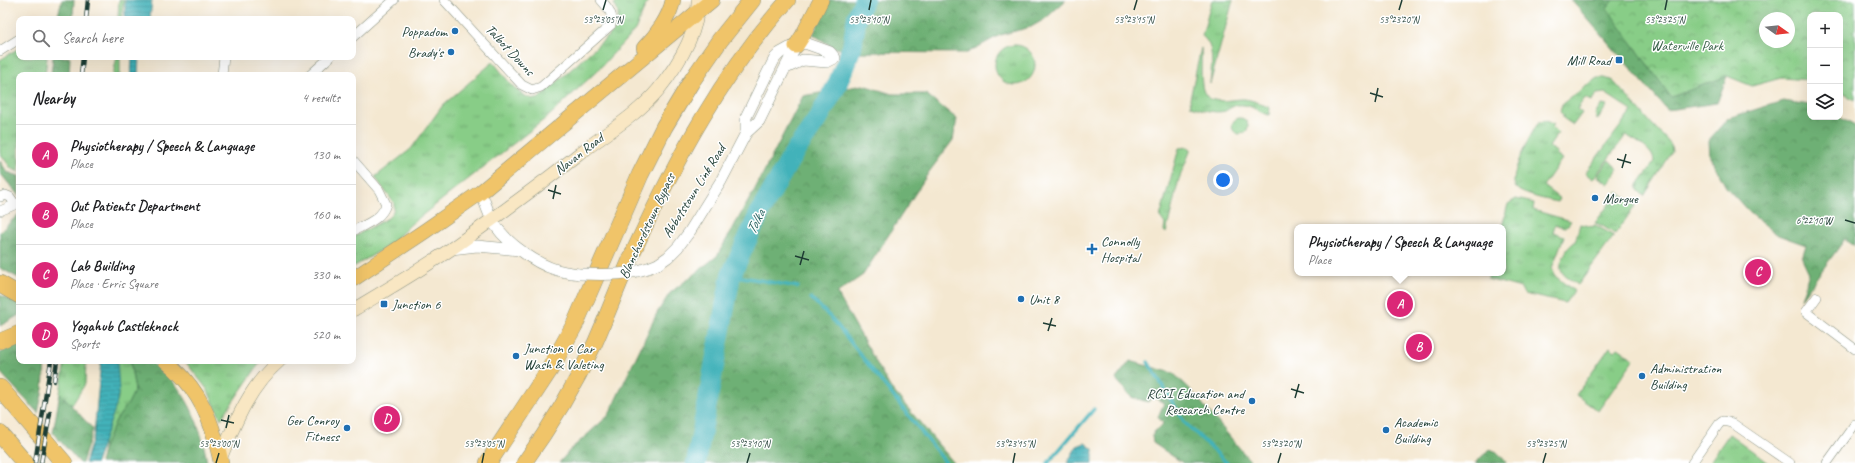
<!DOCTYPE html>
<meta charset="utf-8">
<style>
:root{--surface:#fff;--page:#f2f2f2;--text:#202124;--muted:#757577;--line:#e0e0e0;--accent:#db2777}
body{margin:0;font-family:Caveat,sans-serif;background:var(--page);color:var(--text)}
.controls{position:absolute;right:12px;top:12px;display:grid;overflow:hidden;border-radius:8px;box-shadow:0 4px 16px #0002}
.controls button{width:36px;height:36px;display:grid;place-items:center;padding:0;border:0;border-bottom:1px solid var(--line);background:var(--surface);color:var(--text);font:20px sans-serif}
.compass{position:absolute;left:1759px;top:12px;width:36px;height:36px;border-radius:50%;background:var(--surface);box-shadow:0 4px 16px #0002;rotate:105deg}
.you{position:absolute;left:1223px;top:180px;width:14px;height:14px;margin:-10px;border:3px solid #fff;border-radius:50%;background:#1a73e8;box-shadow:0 0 0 6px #1a73e833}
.badge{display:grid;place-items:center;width:26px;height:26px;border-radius:50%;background:var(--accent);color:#fff;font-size:13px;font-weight:700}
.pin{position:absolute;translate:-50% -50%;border:2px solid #fff;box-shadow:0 1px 4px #0006}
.popup{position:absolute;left:1294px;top:224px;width:212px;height:52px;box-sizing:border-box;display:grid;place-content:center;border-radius:8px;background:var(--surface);filter:drop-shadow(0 1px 3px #0005);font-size:13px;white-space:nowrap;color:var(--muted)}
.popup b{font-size:15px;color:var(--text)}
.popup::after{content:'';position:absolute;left:50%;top:100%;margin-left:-8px;border:8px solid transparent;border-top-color:var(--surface)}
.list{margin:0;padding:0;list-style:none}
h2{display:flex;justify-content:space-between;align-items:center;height:52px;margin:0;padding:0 16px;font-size:17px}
h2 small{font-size:13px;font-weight:400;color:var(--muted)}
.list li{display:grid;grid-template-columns:26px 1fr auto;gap:12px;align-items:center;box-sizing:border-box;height:60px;padding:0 16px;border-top:1px solid var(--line)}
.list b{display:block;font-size:15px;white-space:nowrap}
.list p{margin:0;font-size:13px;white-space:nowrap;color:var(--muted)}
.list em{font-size:13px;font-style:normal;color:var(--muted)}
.icon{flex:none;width:22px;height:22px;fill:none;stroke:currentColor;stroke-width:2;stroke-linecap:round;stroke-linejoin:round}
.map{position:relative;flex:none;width:1855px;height:463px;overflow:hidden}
.search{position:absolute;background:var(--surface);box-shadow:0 4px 16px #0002;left:16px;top:16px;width:340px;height:44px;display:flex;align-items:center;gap:10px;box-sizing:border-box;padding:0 14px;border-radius:8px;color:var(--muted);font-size:15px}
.panel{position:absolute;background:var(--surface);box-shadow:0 4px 16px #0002;left:16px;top:72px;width:340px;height:292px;border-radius:8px}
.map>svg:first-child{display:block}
</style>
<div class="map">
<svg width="1855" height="463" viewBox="0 0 1855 463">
<defs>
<pattern id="grass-tufts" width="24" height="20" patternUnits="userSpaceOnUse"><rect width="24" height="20" fill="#88cd87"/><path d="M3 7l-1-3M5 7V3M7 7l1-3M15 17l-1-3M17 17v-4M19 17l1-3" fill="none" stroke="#6fa86f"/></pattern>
<pattern id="forest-crowns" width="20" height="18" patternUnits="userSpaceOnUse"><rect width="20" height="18" fill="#6eb074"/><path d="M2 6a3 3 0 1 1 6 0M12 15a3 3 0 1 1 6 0" fill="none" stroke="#5a9060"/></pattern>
<pattern id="park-crowns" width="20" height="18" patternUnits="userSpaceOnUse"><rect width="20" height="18" fill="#88cd87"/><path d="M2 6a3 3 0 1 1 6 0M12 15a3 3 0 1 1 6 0" fill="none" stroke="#6fa86f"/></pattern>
<pattern id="water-rules" width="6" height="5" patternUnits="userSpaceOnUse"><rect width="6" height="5" fill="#42b2ba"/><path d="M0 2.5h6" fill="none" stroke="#379298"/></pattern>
</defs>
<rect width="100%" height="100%" fill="#fff"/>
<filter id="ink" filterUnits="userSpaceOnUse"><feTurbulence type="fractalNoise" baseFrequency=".025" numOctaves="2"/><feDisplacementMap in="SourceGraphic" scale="8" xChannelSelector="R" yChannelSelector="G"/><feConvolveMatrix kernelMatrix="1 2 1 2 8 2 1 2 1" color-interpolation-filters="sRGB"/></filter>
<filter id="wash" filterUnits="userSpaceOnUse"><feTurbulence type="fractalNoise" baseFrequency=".012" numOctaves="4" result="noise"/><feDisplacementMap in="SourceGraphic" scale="16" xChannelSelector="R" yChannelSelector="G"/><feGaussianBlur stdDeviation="0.9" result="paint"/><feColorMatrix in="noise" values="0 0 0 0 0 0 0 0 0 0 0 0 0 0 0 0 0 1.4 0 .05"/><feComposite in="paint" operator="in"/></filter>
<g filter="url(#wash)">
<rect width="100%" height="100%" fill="#f4e8d1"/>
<g fill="url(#grass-tufts)" stroke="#54855e">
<polygon points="119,0 124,0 121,19 118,19"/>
<path d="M619,0H648L635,30L597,71L550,115L411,224L390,245L353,267V237L388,218C393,213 394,210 394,203L375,177L411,149L443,105L493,62C505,75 518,100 538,99L614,31C618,21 621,14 614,4Z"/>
<path d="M1212,0H1233L1210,84C1211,67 1216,47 1202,36Z"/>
<circle cx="1015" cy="65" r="20"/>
<polygon points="19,48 19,57 47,57 45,75 19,75 19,172 11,168 0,153 0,60"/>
<path d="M1201,48C1202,60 1200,73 1202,85C1205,108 1228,99 1244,99C1254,100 1261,104 1270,108L1269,115C1259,113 1252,105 1243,105C1235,104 1231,108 1225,111C1214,114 1201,109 1191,106L1190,99Z"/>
<polygon points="117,57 120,57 120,75 113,75"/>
<path d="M1597,78H1605L1613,81L1671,145L1672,152L1644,196L1638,190V185C1642,178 1649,171 1653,164C1658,152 1634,140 1626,135L1593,179L1585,173L1632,111L1605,93L1597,94L1591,101L1585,98L1577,109L1582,113L1573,125L1563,118V115L1560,112L1562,104Z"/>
<polygon points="1602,105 1607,106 1597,120 1595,114"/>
<circle cx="1240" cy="126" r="8"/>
<path d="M1546,121L1554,125L1552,127L1558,133L1549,147L1558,153L1556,155L1562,159L1543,186L1560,199L1558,202C1548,200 1522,195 1516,188C1507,177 1531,133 1539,122Z"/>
<polygon points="1188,147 1191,149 1179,179 1166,233 1164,231 1165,224 1160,217 1179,148"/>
<polygon points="1609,160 1618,169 1609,184 1597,176"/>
<polygon points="1618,192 1636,205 1615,234 1601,225 1595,223"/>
<polygon points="1516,199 1534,203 1533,210 1571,221 1566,227 1555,225 1553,232 1564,236 1552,268 1555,276 1574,291 1565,303 1524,294 1521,288 1488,279 1489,273 1503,273 1503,227 1502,227 1508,204"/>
<path d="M1580,224L1593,227L1594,225L1597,226L1614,236L1578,285C1566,276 1555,273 1564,256C1567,249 1569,246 1575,242Z"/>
<polygon points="1610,347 1615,351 1618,348 1634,359 1598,411 1576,395"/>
<polygon points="65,361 92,361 86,362 85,384 72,405 60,393"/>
<polygon points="117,361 130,361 135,390 128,404 116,420 103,450 104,437 118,398"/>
<polygon points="185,361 261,361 221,419 207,389"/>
<polygon points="1729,434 1769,463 1709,463"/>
</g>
<g fill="url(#forest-crowns)" stroke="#467654">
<polygon points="62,0 74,0 73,19 57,19"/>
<polygon points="830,0 1066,0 1045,19 1031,27 1000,35 967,53 853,52 832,47 813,34"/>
<polygon points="1571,0 1712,0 1765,18 1765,42 1769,68 1612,15 1671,97 1727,76 1717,103 1667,110"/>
<polygon points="53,57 70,57 69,75 51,75"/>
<polygon points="863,85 892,94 926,94 957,119 953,140 929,172 863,275 837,293 890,387 954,463 559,463 570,450 608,416 657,313 670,293 717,256 754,191 803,96"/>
<polygon points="1783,101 1810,105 1810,117 1839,117 1855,126 1855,246 1845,239 1801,299 1809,273 1802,258 1806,245 1778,235 1750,213 1726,187 1710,157 1709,140 1728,118"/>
<polygon points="0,161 7,172 19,176 19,196 0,173"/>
<polygon points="19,214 19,278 0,268 0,232"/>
<polygon points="0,295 19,303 19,315 0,326"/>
<polygon points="19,344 19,361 45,361 43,389 38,413 0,372 0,353"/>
<path d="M130,361C135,361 143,360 148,361C152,362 157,368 161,370C189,393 202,429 207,463H100L103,450L116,420L128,404L135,390Z"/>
<polygon points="1130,361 1173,373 1189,388 1252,463 1183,463 1153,443 1152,436 1155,431 1161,427 1163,423 1158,417 1164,403 1153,397 1148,402 1131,397 1116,379"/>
<polygon points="60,393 93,429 82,463 80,463 53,433"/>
<polygon points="1490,449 1497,452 1507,463 1475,463"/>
</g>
<path fill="url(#park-crowns)" stroke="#54855e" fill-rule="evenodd" d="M1613,0H1855V100L1840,92V15H1810V80L1781,78L1752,86L1727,76L1671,97L1607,8ZM1765,18H1789V42H1765Z"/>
<g fill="url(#water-rules)" stroke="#307877">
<polygon points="125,0 152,0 150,19 125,19"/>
<polygon points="132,57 139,57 138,75 131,75"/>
<polygon points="101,361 117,361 119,389 116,406 96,463 85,463 94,434"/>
<polygon points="1085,443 1093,449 1093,463 1067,463 1077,446"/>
</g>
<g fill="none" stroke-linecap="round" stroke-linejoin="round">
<g stroke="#42b2ba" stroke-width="3.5">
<polyline points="731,275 798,287"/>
<polyline points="811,298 833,320 946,463"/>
<polyline points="1148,362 1185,423 1227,463"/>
<polyline points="1048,463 1094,409"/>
</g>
<polyline stroke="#42b2ba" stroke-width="20" points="696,463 731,275 760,212 794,153 819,117 837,85 852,47 857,16 864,0"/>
</g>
</g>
<g filter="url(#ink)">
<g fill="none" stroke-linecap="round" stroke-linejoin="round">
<g stroke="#8a9282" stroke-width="10">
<g id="minor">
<path d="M444,0L522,85L532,90L541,87L611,25C614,14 608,8 601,0"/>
<polyline points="353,37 394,0"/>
<polyline points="0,51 19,39"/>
<polyline points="222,75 224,57"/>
<polyline points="310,75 330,57"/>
<path d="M353,160L379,190L386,204C382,219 366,224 353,231"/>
<polyline points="0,197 5,195 10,197 15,204"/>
<polyline points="0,211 19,203"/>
<polyline points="1817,297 1806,312 1855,349"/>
<polyline points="1692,463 1719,424 1723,421 1732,423 1790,463"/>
<polyline points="1827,463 1855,424"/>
</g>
</g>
<g stroke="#8a9282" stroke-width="12">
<g id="tertiary">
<polyline points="746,133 746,117 767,74 775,58 780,53 789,48 805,43 830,52 835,58 827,62 803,60 786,68"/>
<path d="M481,192C484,200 487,209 491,218C502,240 534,263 557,270C564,272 572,273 579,274"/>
<polyline points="451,249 477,246 520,250"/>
<polyline points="658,264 668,257 678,247 690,231 721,181 746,133 759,121 796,46"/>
</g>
</g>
<g stroke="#8a9282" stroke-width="14">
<g id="secondary">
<path d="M353,310C386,290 419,271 451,249C496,217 540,185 583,151C608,132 638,114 658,90C678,65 699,32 698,0"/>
<path d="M220,459C235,423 249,387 279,361"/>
</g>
</g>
<g stroke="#8a9282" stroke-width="16">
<g id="trunk">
<polyline points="796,46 803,35 821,0"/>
<path d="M644,48C656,36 670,17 673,0"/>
<polyline points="353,279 425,231 481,192 712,0"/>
<polyline points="0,341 19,333"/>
<path d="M166,361C193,383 208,409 216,442C218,449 220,456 221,463"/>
<path d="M524,463C551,426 575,385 595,343C609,311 621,278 636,246C677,157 723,73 788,0"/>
</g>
</g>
<g stroke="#8a9282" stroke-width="18">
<g id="motorway">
<polyline points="0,284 19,295"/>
<polyline points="0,388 64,463"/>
<polyline points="0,434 25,463"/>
<polyline points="488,463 550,369 575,324 640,175 664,127 691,82 720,40 752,0"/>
</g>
</g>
<use href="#minor" stroke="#fff" stroke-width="9"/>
<use href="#tertiary" stroke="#fff" stroke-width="11"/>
<use href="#secondary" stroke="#f9e7c3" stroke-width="13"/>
<use href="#trunk" stroke="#f0c469" stroke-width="15"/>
<use href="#motorway" stroke="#f0c469" stroke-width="17"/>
<g stroke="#1f3d34" stroke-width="4.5">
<g id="rail">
<polyline points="86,19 88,0"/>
<polyline points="81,75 83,57"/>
<polyline points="54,381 57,361"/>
<polyline points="35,463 51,361"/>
<polyline points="41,463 50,413"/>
</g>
</g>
<use href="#rail" stroke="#fff" stroke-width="3" stroke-dasharray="9" stroke-linecap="butt"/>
<g stroke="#8a9282" stroke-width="12" stroke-linecap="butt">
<path id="tertiary-bridge" d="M579,274C607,275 632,276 658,264"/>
</g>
<use href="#tertiary-bridge" stroke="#fff" stroke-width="11"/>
</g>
</g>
<path fill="none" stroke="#1f3d34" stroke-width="1.5" d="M603,10L606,0M869,10L871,0M1134,10L1137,0M1399,10L1402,0M1665,10L1667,0M1370,93L1383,97M1375,102L1378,88M1617,159L1631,163M1622,168L1626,154M548,190L561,194M553,199L556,185M1845,220L1855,223M795,256L809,260M800,265L804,251M1043,323L1056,326M1048,331L1052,318M1291,389L1304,393M1295,398L1299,384M221,420L234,423M226,428L229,415M216,463L219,453M482,463L484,453M747,463L750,453M1013,463L1015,453M1278,463L1281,453M1543,463L1546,453"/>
<g fill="#1f6fb2" stroke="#fff" stroke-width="1.5">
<circle cx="455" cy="31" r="4"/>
<circle cx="451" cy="52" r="4"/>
<rect x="1615" y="56" width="8" height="8" rx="2"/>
<circle cx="1595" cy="198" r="4"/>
<path d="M1090 243h4v4h4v4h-4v4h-4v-4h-4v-4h4z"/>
<circle cx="1021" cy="299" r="4"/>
<rect x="380" y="300" width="8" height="8" rx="2"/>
<circle cx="516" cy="356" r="4"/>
<circle cx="1642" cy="376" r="4"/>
<circle cx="1252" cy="401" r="4"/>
<circle cx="347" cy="428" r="4"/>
<circle cx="1386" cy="430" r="4"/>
</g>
<g text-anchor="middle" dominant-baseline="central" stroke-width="3" stroke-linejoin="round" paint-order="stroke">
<g font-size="14" fill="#1f3d34" stroke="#fff" text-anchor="start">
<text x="447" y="31" text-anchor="end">Poppadom</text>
<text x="443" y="52" text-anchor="end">Brady's</text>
<text x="1611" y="60" text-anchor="end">Mill Road</text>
<text x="1603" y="198">Morgue</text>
<text x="1101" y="241">Connolly<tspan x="1101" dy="16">Hospital</tspan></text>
<text x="1029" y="299">Unit 8</text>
<text x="392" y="304">Junction 6</text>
<text x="524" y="348">Junction 6 Car<tspan x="524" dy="16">Wash &amp; Valeting</tspan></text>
<text x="1650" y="368">Administration<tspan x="1650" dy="16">Building</tspan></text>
<text x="1244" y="393" text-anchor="end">RCSI Education and<tspan x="1244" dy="16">Research Centre</tspan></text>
<text x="339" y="420" text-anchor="end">Ger Conroy<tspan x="339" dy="16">Fitness</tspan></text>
<text x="1394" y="422">Academic<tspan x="1394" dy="16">Building</tspan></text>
</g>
<g font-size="14" fill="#396149" stroke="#fff">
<text x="1687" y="45">Waterville Park</text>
</g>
<g font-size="14" fill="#1f3d34" stroke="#fff">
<text transform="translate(510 50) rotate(47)">Talbot Downs</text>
<text transform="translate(579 154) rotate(-38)">Navan Road</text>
<text transform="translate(694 191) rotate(-58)">Abbotstown Link Road</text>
<text transform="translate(647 226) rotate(-65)">Blanchardstown Bypass</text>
</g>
<g font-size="15" font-style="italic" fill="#2b6663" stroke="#fff">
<text transform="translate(756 222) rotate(-64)">Tolka</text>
</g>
</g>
<g font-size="10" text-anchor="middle" fill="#1f3d34" stroke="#fff" stroke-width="3" stroke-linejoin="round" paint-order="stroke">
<text x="603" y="23">53°23'05"N</text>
<text x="869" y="23">53°23'10"N</text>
<text x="1134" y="23">53°23'15"N</text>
<text x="1399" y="23">53°23'20"N</text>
<text x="1665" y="23">53°23'25"N</text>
<text x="1814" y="224">6°22'10"W</text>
<text x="219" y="447">53°23'00"N</text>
<text x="484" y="447">53°23'05"N</text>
<text x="750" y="447">53°23'10"N</text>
<text x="1015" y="447">53°23'15"N</text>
<text x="1281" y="447">53°23'20"N</text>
<text x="1546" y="447">53°23'25"N</text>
</g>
</svg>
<div class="controls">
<button>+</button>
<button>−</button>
<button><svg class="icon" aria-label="layers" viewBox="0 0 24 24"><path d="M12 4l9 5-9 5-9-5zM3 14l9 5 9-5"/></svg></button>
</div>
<svg class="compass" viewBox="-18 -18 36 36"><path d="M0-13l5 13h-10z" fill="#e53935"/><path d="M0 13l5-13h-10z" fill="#757577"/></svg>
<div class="you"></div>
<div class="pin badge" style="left:1400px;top:304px">A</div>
<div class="popup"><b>Physiotherapy / Speech &amp; Language</b>Place</div>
<div class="pin badge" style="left:1419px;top:347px">B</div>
<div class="pin badge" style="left:1758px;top:272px">C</div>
<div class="pin badge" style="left:387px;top:419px">D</div>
<div class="search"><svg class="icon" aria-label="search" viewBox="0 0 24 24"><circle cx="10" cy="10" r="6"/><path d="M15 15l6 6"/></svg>Search here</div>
<section class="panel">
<h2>Nearby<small>4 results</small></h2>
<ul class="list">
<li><span class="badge">A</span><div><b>Physiotherapy / Speech &amp; Language</b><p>Place</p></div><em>130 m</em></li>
<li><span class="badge">B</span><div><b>Out Patients Department</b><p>Place</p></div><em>160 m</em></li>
<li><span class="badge">C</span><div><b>Lab Building</b><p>Place · Erris Square</p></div><em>330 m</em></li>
<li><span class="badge">D</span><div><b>Yogahub Castleknock</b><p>Sports</p></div><em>520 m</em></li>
</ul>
</section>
</div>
